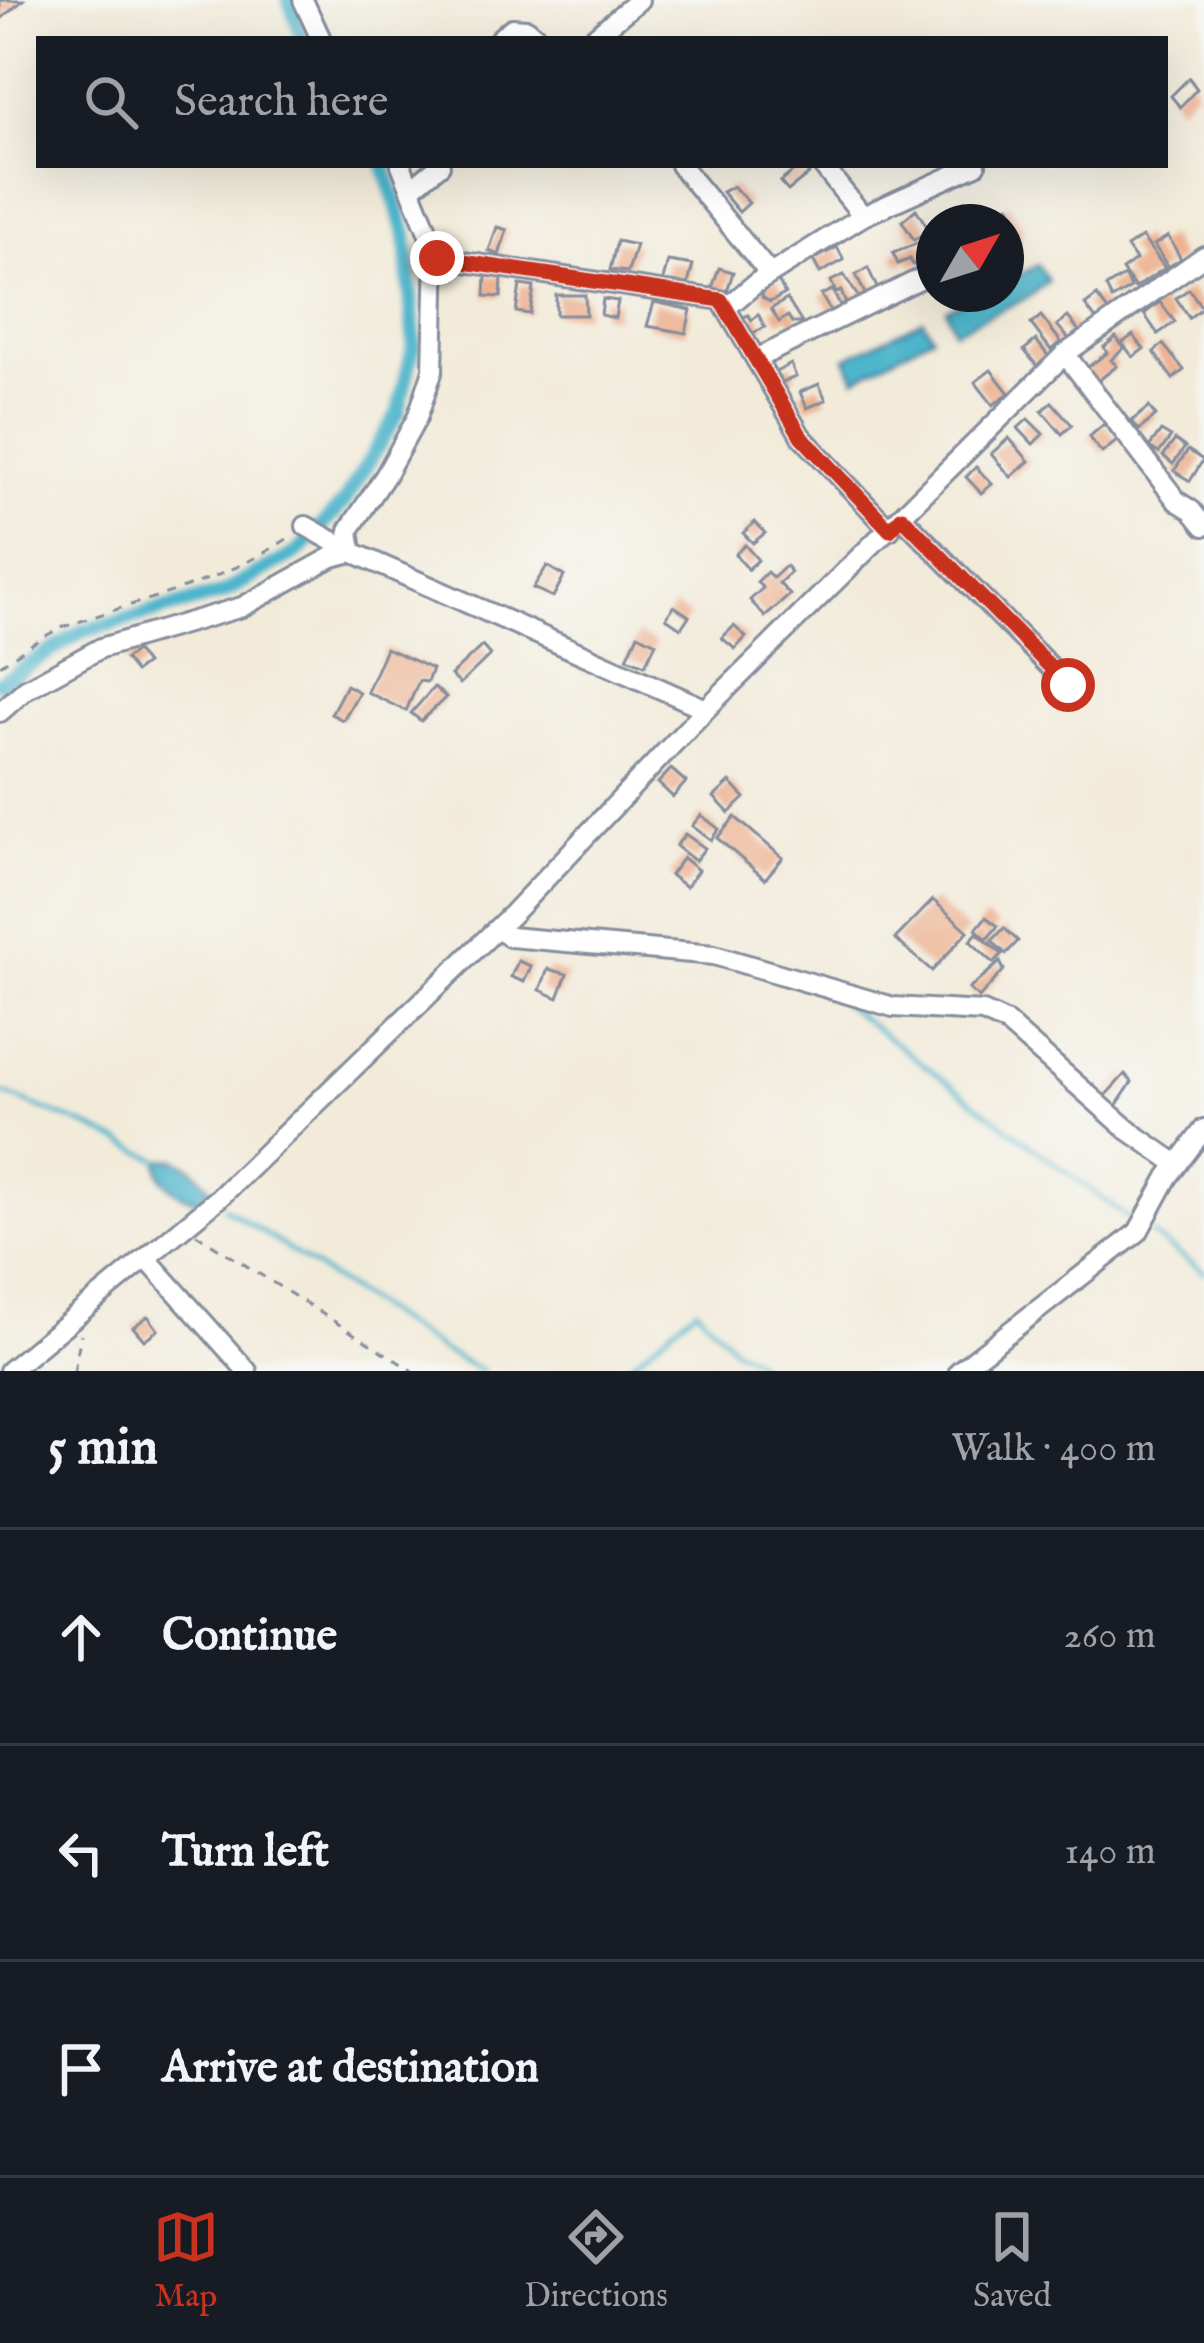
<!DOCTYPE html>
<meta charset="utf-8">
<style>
:root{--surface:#171b24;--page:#20242c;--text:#f1f3f6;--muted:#9ea1a6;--line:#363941;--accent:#c8321e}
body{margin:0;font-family:"IM FELL English",serif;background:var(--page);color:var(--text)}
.compass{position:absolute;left:916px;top:204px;width:108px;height:108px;border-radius:50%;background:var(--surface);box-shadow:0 12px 48px #0002;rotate:51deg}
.stop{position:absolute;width:36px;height:36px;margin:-27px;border:9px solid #c8321e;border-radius:50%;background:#fff}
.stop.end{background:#c8321e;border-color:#fff;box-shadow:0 3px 12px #0008}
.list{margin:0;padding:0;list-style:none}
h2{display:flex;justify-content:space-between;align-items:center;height:156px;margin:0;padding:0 48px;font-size:51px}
h2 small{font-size:39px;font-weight:400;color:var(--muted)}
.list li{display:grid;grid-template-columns:78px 1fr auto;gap:36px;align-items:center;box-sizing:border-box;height:216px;padding:0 48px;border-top:3px solid var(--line)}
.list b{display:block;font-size:45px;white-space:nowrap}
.list em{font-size:39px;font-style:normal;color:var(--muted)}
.icon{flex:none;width:66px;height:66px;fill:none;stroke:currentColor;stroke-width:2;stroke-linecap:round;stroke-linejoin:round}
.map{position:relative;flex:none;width:1204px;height:1371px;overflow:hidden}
.search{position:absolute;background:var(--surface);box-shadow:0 12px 48px #0002;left:36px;right:36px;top:36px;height:132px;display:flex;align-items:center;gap:30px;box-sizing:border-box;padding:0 42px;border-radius:0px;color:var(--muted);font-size:45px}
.sheet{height:804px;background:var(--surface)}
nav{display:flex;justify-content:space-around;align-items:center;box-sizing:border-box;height:168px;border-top:3px solid var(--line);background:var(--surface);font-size:33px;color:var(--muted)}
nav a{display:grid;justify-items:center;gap:6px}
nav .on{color:var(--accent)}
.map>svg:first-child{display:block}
</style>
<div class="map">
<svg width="1204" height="1371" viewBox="0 0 1204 1371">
<rect width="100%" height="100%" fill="#f6f6f2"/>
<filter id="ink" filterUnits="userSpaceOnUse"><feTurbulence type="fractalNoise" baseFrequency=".00833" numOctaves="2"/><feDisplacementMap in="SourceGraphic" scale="24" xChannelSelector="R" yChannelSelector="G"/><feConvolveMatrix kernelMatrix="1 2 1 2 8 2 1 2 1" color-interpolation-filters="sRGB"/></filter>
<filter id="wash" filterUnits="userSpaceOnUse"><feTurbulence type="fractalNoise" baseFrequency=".004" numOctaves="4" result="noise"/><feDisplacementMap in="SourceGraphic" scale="48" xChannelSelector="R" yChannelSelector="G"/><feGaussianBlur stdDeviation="2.7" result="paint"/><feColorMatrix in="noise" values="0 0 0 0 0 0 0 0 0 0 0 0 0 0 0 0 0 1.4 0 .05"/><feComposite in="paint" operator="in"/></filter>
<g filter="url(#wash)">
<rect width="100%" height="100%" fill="#f2ebda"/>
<g fill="#4db5cc" stroke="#347295" stroke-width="3">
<polygon points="1038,265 1048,281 1029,297 954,331 946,309 981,294 1006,294 1006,282"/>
<polygon points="923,320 932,336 855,379 846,358"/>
<path d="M176,1159L191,1167L210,1187L202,1201C182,1199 155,1182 159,1160Z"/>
</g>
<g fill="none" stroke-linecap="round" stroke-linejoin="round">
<g stroke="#4db5cc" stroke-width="4.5">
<polyline points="839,1001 1132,1221"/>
<polyline points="0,1092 87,1126 159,1160"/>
<polyline points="224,1207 441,1350 482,1371"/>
<polyline points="1151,1234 1204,1272"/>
<polyline points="622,1371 696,1308 735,1349 751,1357 767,1371"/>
</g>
<g stroke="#4db5cc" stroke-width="15">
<polyline points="289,0 303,39"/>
<polyline points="0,683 83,631 221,594 298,552 344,502 398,413 414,344 406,235 384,165"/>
</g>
</g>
<g id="blocks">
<g fill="#edb292">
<polygon points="0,0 23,0 0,20"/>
<polygon points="1189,78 1197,89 1180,107 1171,96"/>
<polygon points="801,165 809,174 788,191 780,182"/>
<polygon points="733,186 749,203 739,212 722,192"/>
<polygon points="1009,205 1022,229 1021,240 1012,247 1006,247 1006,222 978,222"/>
<polygon points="916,209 929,230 914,240 902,221"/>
<polygon points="497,227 507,230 499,255 489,251"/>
<polygon points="1168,236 1181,259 1168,267 1154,245"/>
<polygon points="1142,237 1165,268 1135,288 1122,270 1136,260 1127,247"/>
<polygon points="617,241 636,245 628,272 610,270"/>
<polygon points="920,242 922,248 934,242 934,264 930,265 927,259 913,265 910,259 898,264 893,253"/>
<polygon points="837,247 844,260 820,273 813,260"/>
<polygon points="668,261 693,265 688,284 662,283"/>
<polygon points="719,268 733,272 726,295 711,291"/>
<polygon points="868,268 878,290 866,296 856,275"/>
<polygon points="844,275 859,298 846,304 841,291 836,293 831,281"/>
<polygon points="486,276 502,277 501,297 485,296"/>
<polygon points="1124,276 1131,288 1112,299 1106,287"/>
<polygon points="777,279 785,294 770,302 762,297 764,284"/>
<polygon points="520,285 534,287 530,314 516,312"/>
<polygon points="1189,289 1202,308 1189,318 1176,298"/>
<polygon points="832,290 841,307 831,312 821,295"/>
<polygon points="556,295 585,295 586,315 556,315"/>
<polygon points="1097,296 1109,312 1097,321 1085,305"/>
<polygon points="603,299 618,301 615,318 601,315"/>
<polygon points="787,299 802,323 792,323 788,316 779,322 771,309"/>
<polygon points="654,302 691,310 686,333 647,326"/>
<polygon points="1160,302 1175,322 1158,334 1144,314"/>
<polygon points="758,314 765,327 753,333 740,319 748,315 752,320"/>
<polygon points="1041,316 1061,342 1051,350 1031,324"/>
<polygon points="1068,317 1079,331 1069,339 1057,325"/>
<polygon points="1133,335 1144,349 1133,357 1122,343"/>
<polygon points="1116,337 1124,348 1111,360 1117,366 1094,384 1084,370 1107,353 1104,347"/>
<polygon points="1036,340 1049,357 1037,366 1024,350"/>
<polygon points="1163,344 1184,370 1173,379 1154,352"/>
<polygon points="791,364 796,377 777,384 772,374"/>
<polygon points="991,370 1009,393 993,405 975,382"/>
<polygon points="819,384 826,400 807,408 800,392"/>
<polygon points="1052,402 1072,425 1062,434 1042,411"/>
<polygon points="1149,407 1156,416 1139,430 1132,421"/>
<polygon points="1028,419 1043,434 1033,444 1018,428"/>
<polygon points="1104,424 1118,440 1102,453 1089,437"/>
<polygon points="1161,431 1171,437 1159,453 1149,447"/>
<polygon points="1009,438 1029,461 1011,477 991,454"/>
<polygon points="1175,440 1185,447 1173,464 1163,456"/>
<polygon points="1188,450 1203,460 1190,481 1174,471"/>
<polygon points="976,467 992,484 981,493 966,477"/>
<polygon points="755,522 765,533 753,543 743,533"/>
<polygon points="745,545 758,560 748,569 735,554"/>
<polygon points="547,566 564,576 553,597 533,588"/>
<polygon points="786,566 791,572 779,583 790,595 765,617 750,600 763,588 757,582 767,572 773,578"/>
<polygon points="674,606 689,616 681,628 666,618"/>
<polygon points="734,626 746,637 735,649 722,638"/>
<polygon points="638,634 656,643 645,665 627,658"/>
<polygon points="482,646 490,655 460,684 451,675"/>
<polygon points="386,648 432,669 427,682 419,681 406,711 367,692"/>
<polygon points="136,651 146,664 135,672 125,659"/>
<polygon points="346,685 359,692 343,720 331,714"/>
<polygon points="434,687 446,697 421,721 411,713"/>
<polygon points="671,769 686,782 673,797 658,783"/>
<polygon points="730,782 745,798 729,813 714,797"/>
<polygon points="701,815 719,829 711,840 692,826"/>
<polygon points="735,817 783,858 765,879 717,838"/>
<polygon points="685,834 705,848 695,861 676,846"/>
<polygon points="683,858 698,870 686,887 670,875"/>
<polygon points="933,900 968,931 932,971 895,939"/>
<polygon points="986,917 998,926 987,939 976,929"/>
<polygon points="1004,928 1018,941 1006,954 992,941"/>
<polygon points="977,933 1002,954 994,963 970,941"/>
<polygon points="518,961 531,966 524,982 511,977"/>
<polygon points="1000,962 1004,970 979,998 969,989"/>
<polygon points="548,969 567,974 558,998 540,990"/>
<polygon points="1125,1074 1132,1082 1114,1109 1104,1097"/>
<polygon points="148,1316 158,1330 144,1340 133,1327"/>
</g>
</g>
</g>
<g filter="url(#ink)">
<use href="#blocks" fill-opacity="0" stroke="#868d9c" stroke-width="3"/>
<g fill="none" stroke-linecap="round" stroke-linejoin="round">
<g stroke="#868d9c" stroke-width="24">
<g id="minor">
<polyline points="303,0 321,39"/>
<polyline points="499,39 512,28 527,29 539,39"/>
<polyline points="592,39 639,0"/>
<polyline points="680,165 770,274"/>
<polyline points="822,165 863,216"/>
<polyline points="412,188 440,165"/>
<polyline points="437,258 721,300 801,436 890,530"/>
<polyline points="726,308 756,283 863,216 976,165"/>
<polyline points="1065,354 1177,501 1191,510 1204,526"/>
<polyline points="758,358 934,272"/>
<polyline points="902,517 1068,685"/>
<polyline points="306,526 352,552"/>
<polyline points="352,552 349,530 385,476 417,418 433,370 436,252 401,165"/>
<polyline points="0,712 26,689 101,648 242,607 332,557 352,552 706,709"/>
<polyline points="497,929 510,937 714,955 893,1007 983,1012 1007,1023 1128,1130 1177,1164"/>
<polyline points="146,1258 247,1371"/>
<polyline points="9,1371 220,1197 513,913 706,709 1065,354 1204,256"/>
<polyline points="959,1371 1138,1232 1168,1177 1204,1129"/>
</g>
</g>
<g stroke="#868d9c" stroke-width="3" stroke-dasharray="9 9" stroke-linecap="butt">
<path d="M0,665C20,652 42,636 64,627C143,598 224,584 294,534"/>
<polyline points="196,1234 413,1371"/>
<polyline points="74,1371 81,1334"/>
</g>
<use href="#minor" stroke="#fff" stroke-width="18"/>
</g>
</g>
<g fill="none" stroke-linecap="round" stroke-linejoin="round" filter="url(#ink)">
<polyline stroke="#c8321e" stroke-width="15" points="437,258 721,300 801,436 890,530 902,517 1068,685"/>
</g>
</svg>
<svg class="compass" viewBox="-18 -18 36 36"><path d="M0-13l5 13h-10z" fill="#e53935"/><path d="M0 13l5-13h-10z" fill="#9ea1a6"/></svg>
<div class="stop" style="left:1068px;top:685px"></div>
<div class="stop end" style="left:437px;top:258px"></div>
<div class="search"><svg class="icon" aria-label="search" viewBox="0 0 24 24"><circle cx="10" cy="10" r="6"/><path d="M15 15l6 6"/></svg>Search here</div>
</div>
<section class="sheet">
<h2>5 min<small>Walk · 400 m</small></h2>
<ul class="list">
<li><svg class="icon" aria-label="ahead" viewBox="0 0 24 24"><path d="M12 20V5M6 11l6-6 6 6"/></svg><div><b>Continue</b></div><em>260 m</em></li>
<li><svg class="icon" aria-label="left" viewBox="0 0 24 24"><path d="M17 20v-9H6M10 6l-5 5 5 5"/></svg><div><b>Turn left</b></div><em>140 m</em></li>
<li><svg class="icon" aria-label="arrive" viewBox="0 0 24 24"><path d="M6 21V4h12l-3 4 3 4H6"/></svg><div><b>Arrive at destination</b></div></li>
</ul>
</section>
<nav>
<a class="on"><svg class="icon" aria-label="map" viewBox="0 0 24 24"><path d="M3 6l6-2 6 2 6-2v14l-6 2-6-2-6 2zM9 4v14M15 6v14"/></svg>Map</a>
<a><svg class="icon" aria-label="directions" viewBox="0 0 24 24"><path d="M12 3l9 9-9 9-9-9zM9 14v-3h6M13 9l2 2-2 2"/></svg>Directions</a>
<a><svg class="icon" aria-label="saved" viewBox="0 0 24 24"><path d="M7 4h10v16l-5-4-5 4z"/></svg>Saved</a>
</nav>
